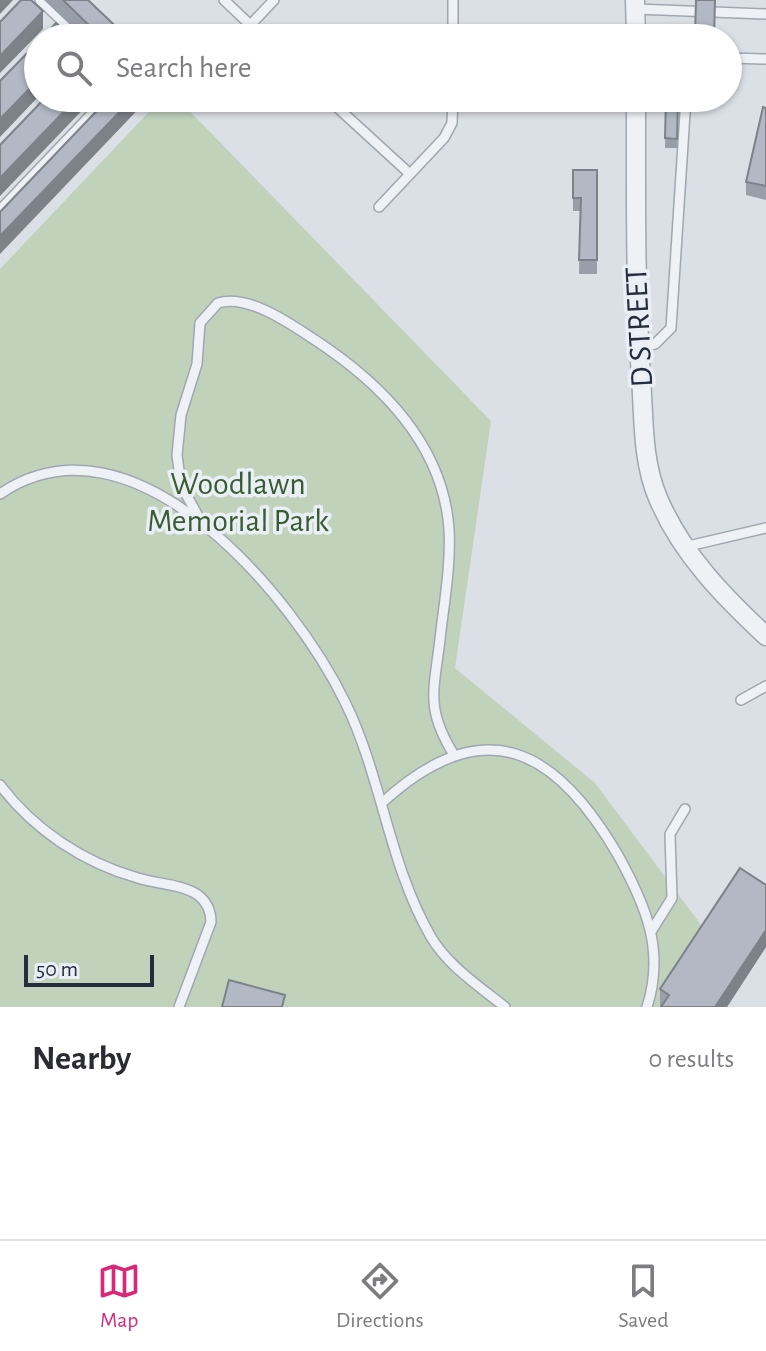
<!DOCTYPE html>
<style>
:root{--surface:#fff;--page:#f7f7f7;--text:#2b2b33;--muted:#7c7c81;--line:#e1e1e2;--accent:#db2777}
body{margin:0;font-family:"Alegreya Sans",sans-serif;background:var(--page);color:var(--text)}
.scale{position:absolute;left:24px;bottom:20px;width:130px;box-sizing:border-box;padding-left:8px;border:4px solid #242e3e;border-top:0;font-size:22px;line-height:28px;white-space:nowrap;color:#242e3e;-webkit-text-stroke:6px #eaeff5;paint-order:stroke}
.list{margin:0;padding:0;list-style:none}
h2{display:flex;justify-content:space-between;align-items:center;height:104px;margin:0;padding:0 32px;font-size:34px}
h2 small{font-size:26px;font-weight:400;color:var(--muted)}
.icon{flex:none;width:44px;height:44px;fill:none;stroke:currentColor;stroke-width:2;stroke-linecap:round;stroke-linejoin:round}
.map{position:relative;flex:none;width:766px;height:1007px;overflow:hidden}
.search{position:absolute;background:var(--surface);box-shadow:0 2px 6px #0004;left:24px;right:24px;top:24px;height:88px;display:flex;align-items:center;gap:20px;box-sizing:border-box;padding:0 28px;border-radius:44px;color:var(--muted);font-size:30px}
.sheet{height:232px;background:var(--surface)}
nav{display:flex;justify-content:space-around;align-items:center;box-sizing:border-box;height:112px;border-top:2px solid var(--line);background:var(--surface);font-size:22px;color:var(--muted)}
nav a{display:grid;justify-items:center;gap:4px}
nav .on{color:var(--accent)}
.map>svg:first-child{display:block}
</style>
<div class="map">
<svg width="766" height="1007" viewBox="0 0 766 1007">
<rect width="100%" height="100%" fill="#dbe0e7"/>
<polygon fill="#c1d2bb" points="162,98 177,98 491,421 455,668 595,783 704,929 662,1007 0,1007 0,269"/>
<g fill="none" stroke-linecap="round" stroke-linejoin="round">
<g stroke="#a0a7b1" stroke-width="12">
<g id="lane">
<polyline points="40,0 80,38"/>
<polyline points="224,0 264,38"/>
<polyline points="636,9 766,14"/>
<polyline points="238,38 274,0"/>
<polyline points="453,38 453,0"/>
<polyline points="728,58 766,59"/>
<polyline points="327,98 410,174"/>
<polyline points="379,207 444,138 452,123 453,98"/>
<polyline points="0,210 107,98"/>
<polyline points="639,347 655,344 671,328 686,98"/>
<path d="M0,494C133,403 294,596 346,704C382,778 389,865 431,937C448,966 479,986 505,1007"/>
<path d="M204,527L181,485L177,455L181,415L197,364L200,323L218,303C247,294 288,322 312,338C380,382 443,444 449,529C451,566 444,603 440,639C434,691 425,708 454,755"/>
<polyline points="684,547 766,528"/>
<polyline points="741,700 766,686"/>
<path d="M0,785C34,830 84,863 138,878C156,884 182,884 198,895C207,902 211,911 211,922L179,1007"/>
<path d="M383,802C485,709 557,749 619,857C646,906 665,951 647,1007"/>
<polyline points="652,930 672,898 670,834 685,809"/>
</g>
</g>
<g stroke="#a0a7b1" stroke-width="21">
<g id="street">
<polyline points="635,0 636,38"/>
<path d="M636,98C636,192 635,285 641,378C644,418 642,461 658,498C681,553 723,596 766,636"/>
</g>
</g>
<use href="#lane" stroke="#eef1f5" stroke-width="9"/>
<use href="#street" stroke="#eef1f5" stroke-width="18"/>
</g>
<g fill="#999fa9">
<polygon points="44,0 88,0 128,38 84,38"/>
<polygon points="666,98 678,98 677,148 665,148"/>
<polygon points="694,98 713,98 713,104 694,103"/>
<polygon points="766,108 766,200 746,195 746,182"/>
<polygon points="573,170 597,170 597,274 579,274 580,211 573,211"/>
<polygon points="766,885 766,947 727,1007 660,1007 660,989"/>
</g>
<g fill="#7d8289">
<polygon points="0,0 13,0 0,14"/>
<polygon points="43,11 43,29 0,73 0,56"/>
<polygon points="38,80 38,97 0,137 0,119"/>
<polygon points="77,98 94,98 0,196 0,178"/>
<polygon points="133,98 149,98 0,254 0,236"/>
<polygon points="766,930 766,947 727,1007 715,1007"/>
</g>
<g fill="#b2b9c4" stroke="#7d8289" stroke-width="2">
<polygon points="21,0 31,0 43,11 0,56 0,22"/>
<polygon points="63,0 88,0 128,38 102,38"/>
<polygon points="696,0 715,0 714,38 695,38"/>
<polygon points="56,23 71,38 42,38"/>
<polygon points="38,42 38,80 0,119 0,81"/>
<polygon points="45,98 77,98 0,178 0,145"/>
<polygon points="109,98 133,98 0,236 0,212"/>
<polygon points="666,98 678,98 677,139 665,138"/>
<polygon points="763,107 766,108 766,186 746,182"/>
<polygon points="573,170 597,170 597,260 579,260 581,198 573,198"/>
<polygon points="740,868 766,885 766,930 715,1007 661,1007 669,995 660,989"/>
<polygon points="229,980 285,995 282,1007 222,1007"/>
</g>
<g text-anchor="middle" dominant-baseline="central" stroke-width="7" stroke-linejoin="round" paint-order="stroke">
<g font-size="32" fill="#242e3e" stroke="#eaeff5">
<text transform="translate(639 327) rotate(-93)">D STREET</text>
</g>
<g font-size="32" fill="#385b30" stroke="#eaeff5">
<text x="238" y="484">Woodlawn<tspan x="238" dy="37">Memorial Park</tspan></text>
</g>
</g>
</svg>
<div class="scale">50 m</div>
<div class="search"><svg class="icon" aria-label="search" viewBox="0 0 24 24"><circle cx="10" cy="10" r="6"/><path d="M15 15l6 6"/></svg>Search here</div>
</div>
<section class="sheet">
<h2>Nearby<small>0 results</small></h2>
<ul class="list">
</ul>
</section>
<nav>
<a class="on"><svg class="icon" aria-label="map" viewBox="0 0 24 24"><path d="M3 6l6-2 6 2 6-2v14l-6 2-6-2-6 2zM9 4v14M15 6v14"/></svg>Map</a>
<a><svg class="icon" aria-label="directions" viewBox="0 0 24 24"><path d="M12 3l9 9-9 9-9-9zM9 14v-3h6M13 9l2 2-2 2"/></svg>Directions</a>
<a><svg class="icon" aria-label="saved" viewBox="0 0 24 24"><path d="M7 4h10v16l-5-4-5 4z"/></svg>Saved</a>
</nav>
